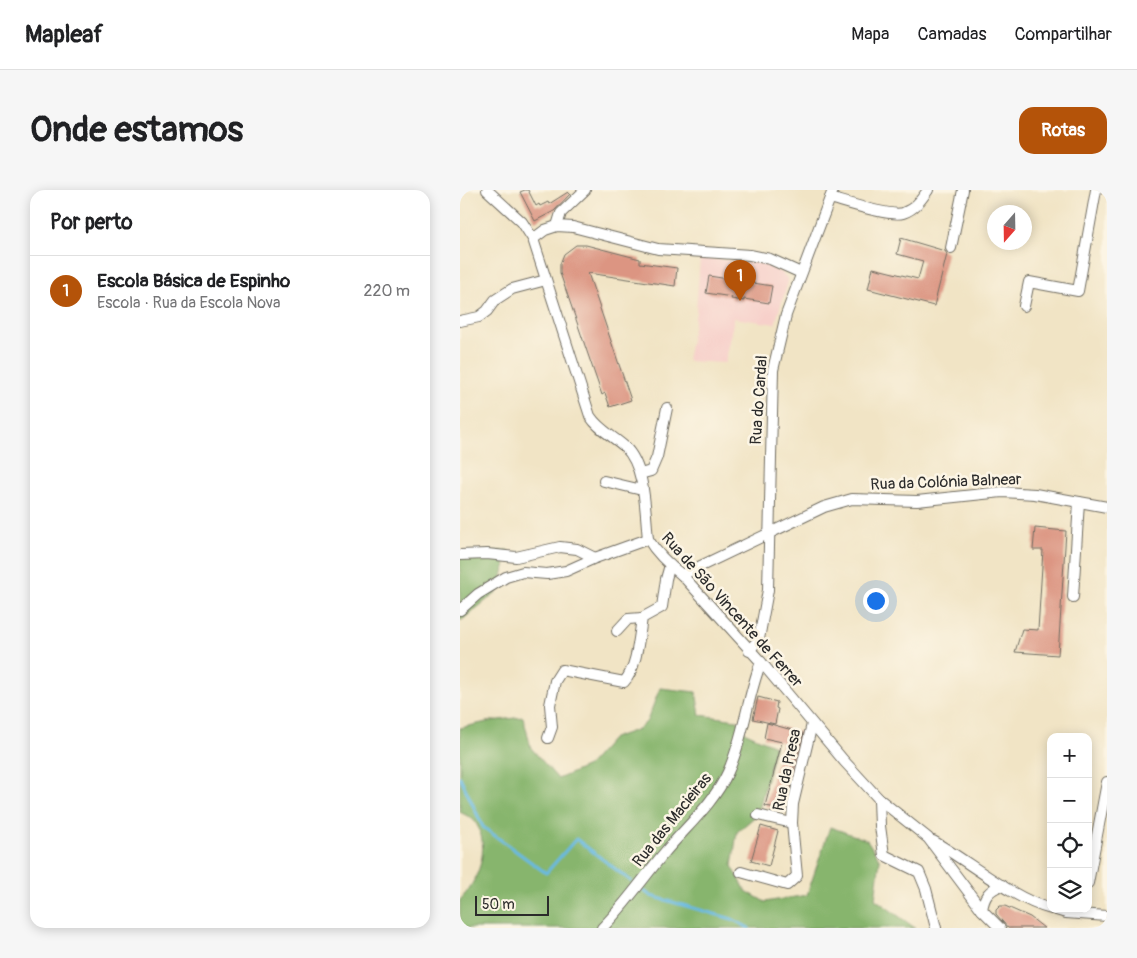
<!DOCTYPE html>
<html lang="pt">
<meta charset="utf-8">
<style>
:root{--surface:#fff;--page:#f6f6f6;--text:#202124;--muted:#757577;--line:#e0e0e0;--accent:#b45309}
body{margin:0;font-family:Pangolin,sans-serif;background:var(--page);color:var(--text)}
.controls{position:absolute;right:15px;bottom:15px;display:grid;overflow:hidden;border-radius:10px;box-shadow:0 2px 12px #0003}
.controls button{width:45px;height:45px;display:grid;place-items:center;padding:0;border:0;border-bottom:1px solid var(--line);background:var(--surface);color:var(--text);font:25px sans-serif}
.compass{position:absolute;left:527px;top:15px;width:45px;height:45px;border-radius:50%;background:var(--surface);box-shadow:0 2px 12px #0003;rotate:200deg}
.scale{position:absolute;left:15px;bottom:12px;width:74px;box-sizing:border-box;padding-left:5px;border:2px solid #2b2b2b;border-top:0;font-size:14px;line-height:18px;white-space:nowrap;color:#2b2b2b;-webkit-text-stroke:4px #fcf5e5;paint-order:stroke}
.you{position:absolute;left:415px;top:410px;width:18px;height:18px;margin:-12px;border:4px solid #fff;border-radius:50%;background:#1a73e8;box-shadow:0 0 0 8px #1a73e833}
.badge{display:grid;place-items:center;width:32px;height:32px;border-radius:50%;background:var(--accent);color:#fff;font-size:16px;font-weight:700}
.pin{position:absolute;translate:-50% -41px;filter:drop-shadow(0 1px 2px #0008)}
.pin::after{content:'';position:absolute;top:26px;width:18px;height:15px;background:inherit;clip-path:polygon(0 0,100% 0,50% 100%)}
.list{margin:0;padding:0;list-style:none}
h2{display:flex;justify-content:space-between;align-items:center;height:65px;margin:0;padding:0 20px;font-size:21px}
h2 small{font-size:16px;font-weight:400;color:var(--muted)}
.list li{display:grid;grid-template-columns:32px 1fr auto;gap:15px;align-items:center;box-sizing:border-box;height:70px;padding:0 20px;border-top:1px solid var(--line)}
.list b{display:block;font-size:19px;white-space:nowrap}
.list p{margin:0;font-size:16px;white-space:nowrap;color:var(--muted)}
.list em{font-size:16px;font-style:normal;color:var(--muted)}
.icon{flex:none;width:28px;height:28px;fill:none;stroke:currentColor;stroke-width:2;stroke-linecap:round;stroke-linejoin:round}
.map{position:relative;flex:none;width:647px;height:738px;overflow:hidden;border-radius:15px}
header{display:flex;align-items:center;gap:30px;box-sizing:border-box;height:70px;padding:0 25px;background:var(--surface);border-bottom:1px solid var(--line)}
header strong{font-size:24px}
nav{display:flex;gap:28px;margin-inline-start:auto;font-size:18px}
.intro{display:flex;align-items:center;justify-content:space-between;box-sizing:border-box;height:120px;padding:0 30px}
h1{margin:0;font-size:35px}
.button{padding:12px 22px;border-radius:15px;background:var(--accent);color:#fff;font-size:18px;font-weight:700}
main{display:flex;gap:30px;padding:0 30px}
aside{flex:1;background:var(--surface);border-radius:15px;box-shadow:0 2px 12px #0003}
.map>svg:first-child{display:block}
</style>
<header>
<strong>Mapleaf</strong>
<nav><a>Mapa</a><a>Camadas</a><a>Compartilhar</a></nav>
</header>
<div class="intro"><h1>Onde estamos</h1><a class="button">Rotas</a></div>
<main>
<aside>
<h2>Por perto<small></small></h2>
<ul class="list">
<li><span class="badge">1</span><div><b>Escola Básica de Espinho</b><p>Escola · Rua da Escola Nova</p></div><em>220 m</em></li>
</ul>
</aside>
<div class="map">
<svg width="647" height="738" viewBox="0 0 647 738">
<rect width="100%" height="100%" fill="#fcf5e5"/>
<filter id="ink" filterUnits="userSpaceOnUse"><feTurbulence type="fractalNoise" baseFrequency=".02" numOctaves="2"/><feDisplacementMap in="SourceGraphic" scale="10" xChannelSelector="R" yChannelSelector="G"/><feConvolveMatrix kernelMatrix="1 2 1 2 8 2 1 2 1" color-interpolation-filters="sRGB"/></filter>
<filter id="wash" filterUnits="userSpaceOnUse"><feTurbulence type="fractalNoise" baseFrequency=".0096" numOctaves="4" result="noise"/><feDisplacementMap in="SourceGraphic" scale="20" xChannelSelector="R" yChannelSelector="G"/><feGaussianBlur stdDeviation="1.12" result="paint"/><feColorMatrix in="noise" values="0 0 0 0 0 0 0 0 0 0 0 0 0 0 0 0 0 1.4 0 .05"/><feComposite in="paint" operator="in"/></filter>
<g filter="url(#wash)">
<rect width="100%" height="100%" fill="#f1e4c5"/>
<polygon fill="#f7d0ca" points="240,68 303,73 322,83 327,88 328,92 315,134 274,128 265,173 227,171 236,122"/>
<g fill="#87b56d" stroke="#59704c">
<polygon points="48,360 39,400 2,430 0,430 0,363"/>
<path d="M200,498L236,502L240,525L277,530L286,543L315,556L298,624L277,642L272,676L286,701L305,712L347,705L370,637L407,650L420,670L415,709L455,738H0V710C18,691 31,659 16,633C13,628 5,625 0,622V538L31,531L63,527L71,558L98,589L128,576L153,548L179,539L187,531Z"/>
</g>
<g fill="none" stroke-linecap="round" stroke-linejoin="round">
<g stroke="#67bae3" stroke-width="3">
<polyline points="0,587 23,637 86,683 116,649 171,691"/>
<polyline points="184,701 191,706 272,729 289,738"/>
</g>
</g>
<g id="blocks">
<g fill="#dc9582">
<polygon points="65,0 68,0 76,16 79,14 80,16 88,12 89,14 108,2 110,4 94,21 75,31 60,2"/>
<polygon points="441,48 485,61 487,64 474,116 408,99 413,78 458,89 463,71 437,64"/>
<polygon points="116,55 126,55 180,69 180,73 217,78 215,96 128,83 171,210 150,217 145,203 142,205 100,83 100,74 104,64"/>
<polygon points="249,86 312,96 309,113 284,109 284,111 271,109 272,107 246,103"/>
<polygon points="575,338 606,341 598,465 555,462 562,439 578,440 583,360 573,360"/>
<polygon points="298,507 317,512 316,518 318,519 315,534 293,529"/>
<polygon points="307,533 343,543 323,619 305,616 322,552 304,548"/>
<polygon points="301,636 318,641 309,676 291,671"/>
<polygon points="540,716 545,716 570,727 584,738 548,738 536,724 536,720"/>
</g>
</g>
</g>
<g filter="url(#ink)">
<use href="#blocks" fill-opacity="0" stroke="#706c61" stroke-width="1"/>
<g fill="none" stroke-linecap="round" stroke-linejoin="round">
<g stroke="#706c61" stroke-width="12">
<g id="minor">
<path d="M27,0L62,32L73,49L130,226C139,240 153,246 165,257C186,277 185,322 188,349C197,364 209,375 222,385L301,472L384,571L419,609L468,648L522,720L540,738"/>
<path d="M370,8C385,12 430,27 443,23C455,19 461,10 468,0"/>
<polyline points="97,36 101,23 125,0"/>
<polyline points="73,49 85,40 97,36 113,37 198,59 290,65 310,69 341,83"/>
<polyline points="491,58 503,0"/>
<polyline points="564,116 569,92 618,101 636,0"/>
<polyline points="0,131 19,127 27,121 35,110 52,99 86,90"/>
<polyline points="180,284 191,281 197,267 207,218"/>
<polyline points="144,291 182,300"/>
<polyline points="0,365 27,364 56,367 100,357 117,359 135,368"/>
<polyline points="222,385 364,317 392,309 457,311 542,302 575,304 647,317"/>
<polyline points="613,407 619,312"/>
<polyline points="0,420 18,404 46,387 63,382 87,384 106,381 135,368 188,349"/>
<polyline points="157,441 168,429 182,428"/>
<polyline points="289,461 299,449 308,400 313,180 326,125 373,0"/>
<path d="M88,548L92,537L90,515L95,491L102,480L164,492C177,478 179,447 182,428L202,417L206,389L210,375"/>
<polyline points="419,609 420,636 424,665 459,682 466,699 476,738"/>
<polyline points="298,625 332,633"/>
<path d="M473,651C508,671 553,709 591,719"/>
<polyline points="281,682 327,695 337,686 332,633 333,614 352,534"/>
<polyline points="628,693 647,592"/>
<polyline points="593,719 606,723 647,726"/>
<path d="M522,720C524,706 529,700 542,695"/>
<path d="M142,738C165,715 184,687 205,662C227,636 254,613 268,582C284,547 287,508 301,472"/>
</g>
</g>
<use href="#minor" stroke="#fff" stroke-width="10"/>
</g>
</g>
<g text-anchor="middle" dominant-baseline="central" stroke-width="5" stroke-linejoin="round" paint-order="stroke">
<g font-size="16" fill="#2b2b2b" stroke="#fcf5e5">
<text transform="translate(299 210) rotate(-86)">Rua do Cardal</text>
<text transform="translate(486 292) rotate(-2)">Rua da Colónia Balnear</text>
<text transform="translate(272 420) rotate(48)">Rua de São Vincente de Ferrer</text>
<text transform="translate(327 580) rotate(-78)">Rua da Presa</text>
<text transform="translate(212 630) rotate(-51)">Rua das Macieiras</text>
</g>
</g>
</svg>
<div class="controls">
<button>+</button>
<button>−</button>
<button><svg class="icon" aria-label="locate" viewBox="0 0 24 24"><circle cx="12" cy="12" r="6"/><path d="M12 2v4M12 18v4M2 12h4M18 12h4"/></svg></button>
<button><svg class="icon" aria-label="layers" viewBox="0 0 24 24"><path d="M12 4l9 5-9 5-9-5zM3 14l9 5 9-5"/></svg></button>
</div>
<svg class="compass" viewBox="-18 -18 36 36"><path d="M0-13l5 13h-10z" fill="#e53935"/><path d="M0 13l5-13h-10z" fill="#757577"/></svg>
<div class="scale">50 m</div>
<div class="you"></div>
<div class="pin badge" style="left:280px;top:111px">1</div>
</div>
</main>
